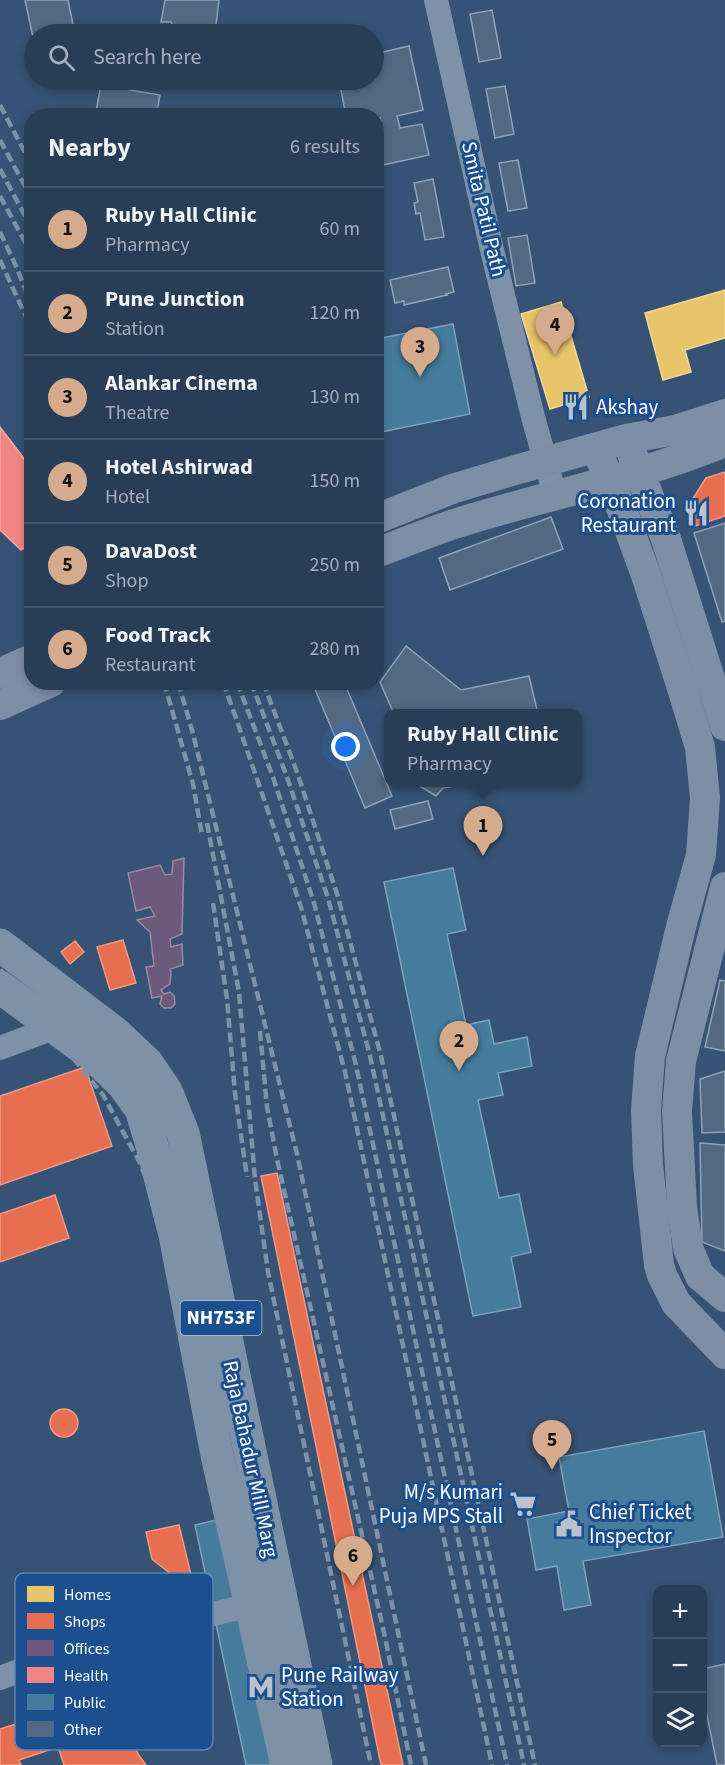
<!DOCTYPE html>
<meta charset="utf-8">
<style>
:root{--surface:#283e57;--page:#30455d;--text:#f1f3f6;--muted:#a5aeba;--line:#44576d;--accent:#d6ab8b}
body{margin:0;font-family:"Source Sans 3",sans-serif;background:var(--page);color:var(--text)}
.controls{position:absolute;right:18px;bottom:18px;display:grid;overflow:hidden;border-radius:12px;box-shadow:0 3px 9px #0003}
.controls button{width:54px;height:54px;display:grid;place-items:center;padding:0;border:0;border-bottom:2px solid var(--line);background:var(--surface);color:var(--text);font:30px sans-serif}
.you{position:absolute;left:346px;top:747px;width:21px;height:21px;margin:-15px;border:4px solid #fff;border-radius:50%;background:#1a73e8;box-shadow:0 0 0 9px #1a73e833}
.badge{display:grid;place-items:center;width:39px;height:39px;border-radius:50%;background:var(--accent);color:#111;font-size:20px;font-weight:700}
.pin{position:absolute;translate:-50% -50px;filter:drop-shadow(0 2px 3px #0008)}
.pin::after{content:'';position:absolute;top:32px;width:21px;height:18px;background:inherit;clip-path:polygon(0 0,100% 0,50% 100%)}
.popup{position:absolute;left:384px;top:709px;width:198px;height:78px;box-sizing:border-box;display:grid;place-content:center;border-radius:12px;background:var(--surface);filter:drop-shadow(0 2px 4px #0005);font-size:20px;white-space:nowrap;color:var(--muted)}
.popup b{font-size:22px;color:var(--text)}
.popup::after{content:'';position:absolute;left:50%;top:100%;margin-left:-12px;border:12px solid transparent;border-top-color:var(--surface)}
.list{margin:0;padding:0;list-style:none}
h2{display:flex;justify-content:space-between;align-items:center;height:78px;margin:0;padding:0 24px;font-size:26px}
h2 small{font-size:20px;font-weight:400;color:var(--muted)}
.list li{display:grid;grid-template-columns:39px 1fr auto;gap:18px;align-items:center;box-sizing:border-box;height:84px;padding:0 24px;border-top:2px solid var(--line)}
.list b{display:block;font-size:22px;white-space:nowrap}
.list p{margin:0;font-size:20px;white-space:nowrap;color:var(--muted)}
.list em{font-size:20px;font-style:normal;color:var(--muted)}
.icon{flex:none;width:33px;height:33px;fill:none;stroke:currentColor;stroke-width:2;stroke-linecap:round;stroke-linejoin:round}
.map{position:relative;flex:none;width:725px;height:1765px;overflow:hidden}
.search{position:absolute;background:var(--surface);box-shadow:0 3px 9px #0003;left:24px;top:24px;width:360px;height:66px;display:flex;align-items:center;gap:15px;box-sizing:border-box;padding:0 21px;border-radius:33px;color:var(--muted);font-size:22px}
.panel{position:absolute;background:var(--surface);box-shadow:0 3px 9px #0003;left:24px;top:108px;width:360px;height:582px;border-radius:24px}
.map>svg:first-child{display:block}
</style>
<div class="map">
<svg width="725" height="1765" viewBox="0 0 725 1765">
<rect width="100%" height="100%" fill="#365274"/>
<g fill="#e9c46a" stroke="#f0d697" stroke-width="1.5">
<polygon points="725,290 725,338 685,350 691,372 663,380 645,313"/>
<polygon points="561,302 589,397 550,409 521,314"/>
</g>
<g fill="#e76f51" stroke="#ee9a85" stroke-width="1.5" fill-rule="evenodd">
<polygon points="725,472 725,516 695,526 691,514 692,500 706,478"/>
<polygon points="123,940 136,983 110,990 97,947"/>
<polygon points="75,941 84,952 70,964 61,952"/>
<polygon points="85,1067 112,1146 0,1185 0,1096"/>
<polygon points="277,1173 403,1765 381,1765 261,1176"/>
<polygon points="55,1195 69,1238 0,1262 0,1214"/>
<circle cx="64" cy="1423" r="14"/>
<polygon points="179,1525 191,1575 176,1578 152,1559 146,1532"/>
<path d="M88,1661H125L128,1727L138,1754L146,1765H64L58,1747L19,1760L21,1765H0V1729L32,1719L21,1692L78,1669L81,1676L89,1675ZM86,1700L95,1729L67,1738L58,1710Z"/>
</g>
<polygon fill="#6d597a" stroke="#998ba2" stroke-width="1.5" points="184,858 182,934 170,939 171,947 182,944 183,965 170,969 171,972 170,984 161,990 164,994 170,992 174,996 175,1004 171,1008 164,1008 160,1004 162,996 152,998 146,967 154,966 150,932 137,920 155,916 150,907 136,911 128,873 160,865 165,875 172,874 173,861"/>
<polygon fill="#f28482" stroke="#f6a9a8" stroke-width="1.5" points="0,427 32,469 32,542 21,550 0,530"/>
<g fill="#457b9d" stroke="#7da3ba" stroke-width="1.5">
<polygon points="453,324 470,414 376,433 376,339"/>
<polygon points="453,868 466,930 447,934 466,1025 489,1020 494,1044 527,1037 532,1066 498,1073 503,1095 478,1100 499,1198 519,1194 531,1252 511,1257 521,1307 473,1316 384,882"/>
<polygon points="704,1431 723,1537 583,1561 591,1605 564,1610 557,1566 536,1570 527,1519 569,1511 559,1457"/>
<polygon points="255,1511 309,1765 246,1765 195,1525"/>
</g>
<g fill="#526984" stroke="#92a2b6" stroke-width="1.5">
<polygon points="25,0 68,0 75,34 34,34 34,42"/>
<polygon points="165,0 219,0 215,32 194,28 187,34 176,32 171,22 161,22"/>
<polygon points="492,10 501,58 479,62 470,14"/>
<polygon points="409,46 423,110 397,116 400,128 422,124 429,155 378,166 376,158 376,136 383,135 380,118 376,118 376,116 346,116 339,80 374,80 374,54"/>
<polygon points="101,85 160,95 156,116 95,116"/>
<polygon points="505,86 514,134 495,138 486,89"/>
<polygon points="518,160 527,208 508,211 499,163"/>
<polygon points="433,179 444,237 425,240 420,213 416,214 414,203 418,202 414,183"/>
<polygon points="527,235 535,283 516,286 508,238"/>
<polygon points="448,267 454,292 446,294 447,295 404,305 404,301 395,303 390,280"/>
<polygon points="551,517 563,549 450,590 439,558"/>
<polygon points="725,523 725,621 722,622 694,533"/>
<polygon points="406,646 461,690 529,676 538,714 394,714 380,682"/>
<polygon points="312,682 344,682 392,796 365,808"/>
<polygon points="413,782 460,782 459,785 443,788 436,796"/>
<polygon points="428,801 433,819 395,829 390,810"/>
<polygon points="720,980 725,981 725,1051 705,1047"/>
<polygon points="725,1071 725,1132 702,1133 700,1079"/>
<polygon points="700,1143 725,1145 725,1251 702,1242"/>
<polygon points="725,1664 725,1765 717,1765 702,1691 702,1669"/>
</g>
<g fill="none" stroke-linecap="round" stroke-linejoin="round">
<g stroke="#7d92a8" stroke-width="24">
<polyline points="436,0 492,250 533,417 555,495"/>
<polyline points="0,1048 56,1027"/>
<polyline points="0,1678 69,1652 140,1631 251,1605"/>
</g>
<g stroke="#7d8ea7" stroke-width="30">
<polyline points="596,448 624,515 646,575 682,688 700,747 705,798 701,855 682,923 650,1056 646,1110 648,1165 659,1265 662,1275 676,1303 725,1354"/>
<polyline points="632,454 666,539 725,726"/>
<polyline points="376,519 452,489 505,473 626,439 675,430 725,414"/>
<path d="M376,553C406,542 436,529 467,520C553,494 642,476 725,442"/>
<polyline points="0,673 32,659"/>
<polyline points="0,705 51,682"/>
<polyline points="725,887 681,1061 677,1111 682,1207 688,1248 700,1276 725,1297"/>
</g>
<g stroke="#7e92a7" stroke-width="33">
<polyline points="0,945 115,1033 147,1063 166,1091 183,1133 316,1765"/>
<polyline points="0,987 95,1057 123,1084 141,1109 151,1142 175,1235 217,1455 287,1765"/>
</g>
<g stroke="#7e92a7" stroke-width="4.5" stroke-dasharray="10 4.5" stroke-linecap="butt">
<polyline points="0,105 32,166"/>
<polyline points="0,140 32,199"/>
<polyline points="0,169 32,229"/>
<polyline points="0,196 32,255"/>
<polyline points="0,232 16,266 32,306"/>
<polyline points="0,260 32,330"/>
<polyline points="164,682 193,784 202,835"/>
<polyline points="178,682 192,730 297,1154 426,1765"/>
<polyline points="223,682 236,718 301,907 345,1072 492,1765"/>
<polyline points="237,682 273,777 314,903 355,1061 507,1765"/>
<polyline points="251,682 287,777 328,898 370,1056 524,1765"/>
<polyline points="263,682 297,772 338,897 381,1056 535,1765"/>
<polyline points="207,823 239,992 255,1179 268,1272 371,1765"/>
<polyline points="213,903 227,999 235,1093 247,1177"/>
<polyline points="0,970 31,995 64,1027 115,1088 150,1154 175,1217 200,1327 292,1765"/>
<polyline points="0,988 23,1006 65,1048 103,1095 140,1163 159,1210 189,1341 273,1765"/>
<polyline points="260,1031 267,1107 277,1159 385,1637 411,1765"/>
</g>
</g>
<defs>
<g id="restaurant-bare" transform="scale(2.07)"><path d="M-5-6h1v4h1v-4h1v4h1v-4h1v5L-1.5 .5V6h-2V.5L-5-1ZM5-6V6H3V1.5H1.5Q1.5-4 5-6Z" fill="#b9c2ce" stroke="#1b4f8f" stroke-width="2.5" paint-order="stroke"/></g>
<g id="supermarket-bare" transform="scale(2.07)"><path d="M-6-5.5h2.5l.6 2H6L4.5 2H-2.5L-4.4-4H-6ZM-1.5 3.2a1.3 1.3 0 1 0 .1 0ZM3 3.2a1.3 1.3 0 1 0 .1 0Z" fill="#b9c2ce" stroke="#1b4f8f" stroke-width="2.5" paint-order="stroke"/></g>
<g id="civic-bare" transform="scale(2.07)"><path d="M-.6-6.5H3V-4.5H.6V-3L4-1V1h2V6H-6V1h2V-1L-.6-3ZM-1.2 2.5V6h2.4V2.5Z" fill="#b9c2ce" stroke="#1b4f8f" stroke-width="2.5" paint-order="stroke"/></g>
<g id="metro-bare" transform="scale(2.07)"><path d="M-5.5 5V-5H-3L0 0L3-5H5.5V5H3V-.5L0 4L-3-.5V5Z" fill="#b9c2ce" stroke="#1b4f8f" stroke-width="2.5" paint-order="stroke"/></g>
</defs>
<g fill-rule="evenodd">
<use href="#restaurant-bare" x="576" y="407"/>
<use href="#restaurant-bare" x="696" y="513"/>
<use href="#supermarket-bare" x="523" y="1504"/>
<use href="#civic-bare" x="569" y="1524"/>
<use href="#metro-bare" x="261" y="1687"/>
</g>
<g text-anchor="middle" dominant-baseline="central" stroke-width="6" stroke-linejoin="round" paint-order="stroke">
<rect fill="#1b4f8f" stroke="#bbcadd" stroke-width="1.5" x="180.5" y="1301" width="81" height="34" rx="4.5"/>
<g font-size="20" font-weight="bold" fill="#fff">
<text x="221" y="1318">NH753F</text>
</g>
<g font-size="21" fill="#fff" stroke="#1b4f8f">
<text transform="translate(484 209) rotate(77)">Smita Patil Path</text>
<text transform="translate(251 1459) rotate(78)">Raja Bahadur Mill Marg</text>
</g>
<g font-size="21" fill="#fff" stroke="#1b4f8f" text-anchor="start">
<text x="596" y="407">Akshay</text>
<text x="676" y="501" text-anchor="end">Coronation<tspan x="676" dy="24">Restaurant</tspan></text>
<text x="503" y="1492" text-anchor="end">M/s Kumari<tspan x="503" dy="24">Puja MPS Stall</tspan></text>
<text x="589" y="1512">Chief Ticket<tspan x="589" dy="24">Inspector</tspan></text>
<text x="281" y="1675">Pune Railway<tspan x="281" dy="24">Station</tspan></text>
</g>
</g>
<rect x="15" y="1573" width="198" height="177" rx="9" fill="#1b4f8f" stroke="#5f84b1" stroke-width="1.5"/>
<rect x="27" y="1586" width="27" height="16" fill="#e9c46a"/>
<rect x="27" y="1613" width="27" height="16" fill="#e76f51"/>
<rect x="27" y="1640" width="27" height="16" fill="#6d597a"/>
<rect x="27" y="1667" width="27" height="16" fill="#f28482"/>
<rect x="27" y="1694" width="27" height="16" fill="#457b9d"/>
<rect x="27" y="1721" width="27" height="16" fill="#526984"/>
<g font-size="16" fill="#fff">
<text x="64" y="1600">Homes</text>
<text x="64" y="1627">Shops</text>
<text x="64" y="1654">Offices</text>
<text x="64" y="1681">Health</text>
<text x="64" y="1708">Public</text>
<text x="64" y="1735">Other</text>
</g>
</svg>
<div class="controls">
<button>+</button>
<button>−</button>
<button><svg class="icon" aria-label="layers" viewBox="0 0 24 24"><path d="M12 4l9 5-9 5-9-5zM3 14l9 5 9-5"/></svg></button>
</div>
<div class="you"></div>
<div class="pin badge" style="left:483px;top:856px">1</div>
<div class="popup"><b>Ruby Hall Clinic</b>Pharmacy</div>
<div class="pin badge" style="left:459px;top:1071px">2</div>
<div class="pin badge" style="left:420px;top:377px">3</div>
<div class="pin badge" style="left:555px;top:355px">4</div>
<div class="pin badge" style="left:552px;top:1470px">5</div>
<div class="pin badge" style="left:353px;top:1586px">6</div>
<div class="search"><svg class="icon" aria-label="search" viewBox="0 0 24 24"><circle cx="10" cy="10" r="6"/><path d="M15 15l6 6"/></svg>Search here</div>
<section class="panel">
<h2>Nearby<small>6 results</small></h2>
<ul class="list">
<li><span class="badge">1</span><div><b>Ruby Hall Clinic</b><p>Pharmacy</p></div><em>60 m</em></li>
<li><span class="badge">2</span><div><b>Pune Junction</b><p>Station</p></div><em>120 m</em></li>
<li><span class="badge">3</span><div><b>Alankar Cinema</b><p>Theatre</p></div><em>130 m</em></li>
<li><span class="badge">4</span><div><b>Hotel Ashirwad</b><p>Hotel</p></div><em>150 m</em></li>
<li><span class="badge">5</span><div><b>DavaDost</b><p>Shop</p></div><em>250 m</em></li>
<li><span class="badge">6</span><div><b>Food Track</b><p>Restaurant</p></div><em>280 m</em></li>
</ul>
</section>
</div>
